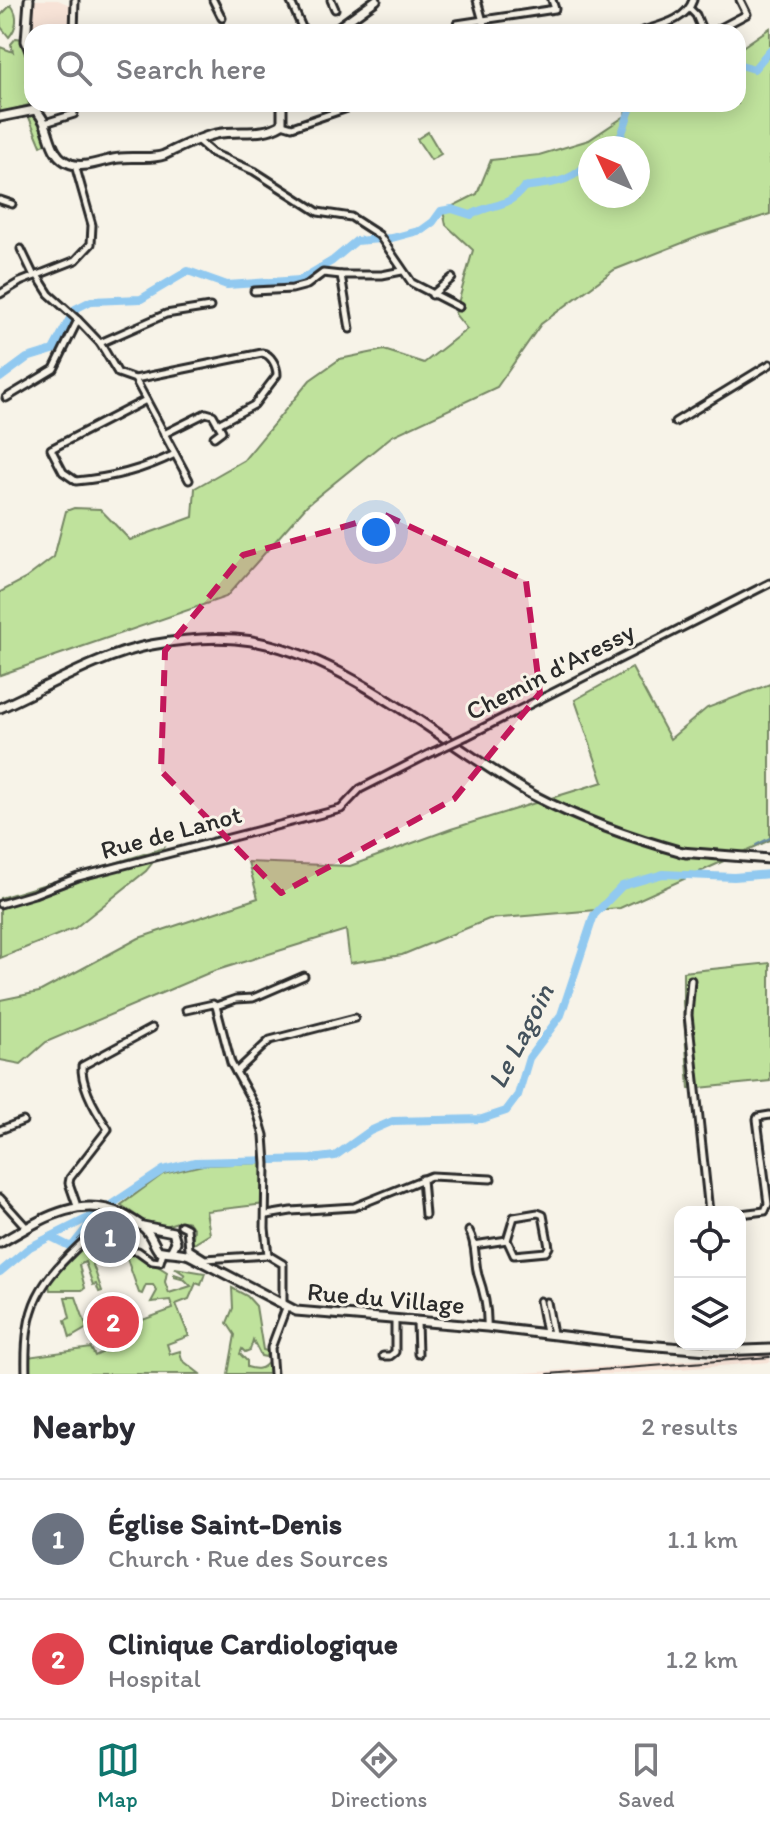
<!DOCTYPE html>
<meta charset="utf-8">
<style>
:root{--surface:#fff;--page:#f7f7f7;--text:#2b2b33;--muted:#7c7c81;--line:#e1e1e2;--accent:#0f766e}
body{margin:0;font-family:Itim,sans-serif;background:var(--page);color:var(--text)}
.controls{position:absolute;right:24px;bottom:24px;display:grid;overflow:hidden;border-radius:16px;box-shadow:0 4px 20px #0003}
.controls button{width:72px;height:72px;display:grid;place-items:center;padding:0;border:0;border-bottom:2px solid var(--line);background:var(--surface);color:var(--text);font:40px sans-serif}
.compass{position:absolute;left:578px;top:136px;width:72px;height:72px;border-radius:50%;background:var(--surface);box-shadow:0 4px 20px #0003;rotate:314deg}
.you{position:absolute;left:376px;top:532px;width:28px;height:28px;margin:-20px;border:6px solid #fff;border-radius:50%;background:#1a73e8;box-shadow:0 0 0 12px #1a73e833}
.badge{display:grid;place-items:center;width:52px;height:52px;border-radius:50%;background:var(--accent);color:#fff;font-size:26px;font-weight:700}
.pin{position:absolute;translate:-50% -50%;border:4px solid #fff;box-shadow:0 2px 8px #0006}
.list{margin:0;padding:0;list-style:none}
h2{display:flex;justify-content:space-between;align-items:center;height:104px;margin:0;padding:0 32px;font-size:34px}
h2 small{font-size:26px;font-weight:400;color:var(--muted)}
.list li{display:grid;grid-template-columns:52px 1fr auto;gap:24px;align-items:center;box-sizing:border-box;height:120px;padding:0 32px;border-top:2px solid var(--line)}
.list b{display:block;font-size:30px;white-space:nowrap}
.list p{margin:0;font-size:26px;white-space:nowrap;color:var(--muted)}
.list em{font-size:26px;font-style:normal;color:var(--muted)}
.icon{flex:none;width:44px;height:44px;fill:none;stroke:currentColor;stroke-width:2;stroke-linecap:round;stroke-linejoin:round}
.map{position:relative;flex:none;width:770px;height:1374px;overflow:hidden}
.search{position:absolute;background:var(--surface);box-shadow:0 4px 20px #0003;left:24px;right:24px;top:24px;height:88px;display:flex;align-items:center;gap:20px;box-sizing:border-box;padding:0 28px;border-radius:24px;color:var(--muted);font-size:30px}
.sheet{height:344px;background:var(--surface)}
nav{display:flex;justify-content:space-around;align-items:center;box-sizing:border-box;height:112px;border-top:2px solid var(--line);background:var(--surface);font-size:22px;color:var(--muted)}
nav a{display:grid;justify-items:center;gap:4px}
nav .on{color:var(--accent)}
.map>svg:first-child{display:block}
</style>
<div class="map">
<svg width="770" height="1374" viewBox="0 0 770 1374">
<rect width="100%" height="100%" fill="#f7f3e8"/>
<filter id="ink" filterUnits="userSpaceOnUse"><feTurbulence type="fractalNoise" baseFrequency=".0125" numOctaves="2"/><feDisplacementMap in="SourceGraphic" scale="16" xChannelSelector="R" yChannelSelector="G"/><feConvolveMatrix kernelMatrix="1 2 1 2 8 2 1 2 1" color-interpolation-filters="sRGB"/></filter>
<g filter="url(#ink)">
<g fill="#f7e3d7">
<polygon points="33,0 58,0 72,6 69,32 32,32 32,47 30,33"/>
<polygon points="770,1354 770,1362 615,1374 513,1374"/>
</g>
<g fill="#bfe29c" stroke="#758664" stroke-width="2" fill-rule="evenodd">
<path d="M11,5C19,15 17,28 9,37L1,27L0,16Z"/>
<path d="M770,28V214L700,236L614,270L541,324L497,387L392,436L307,505L226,597L0,675V592L25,579L54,557L66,511L74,508L100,509L130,540L193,517L195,488L244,460L310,380L340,359L384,350L424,363L467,329L455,314L473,250L446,225L443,211L477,194L491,160L539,155L589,140L625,116L626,104H738V50ZM590,148H638V196H590Z"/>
<polygon points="16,38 23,39 32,64 32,72 26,74 29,105 0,113 0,47 13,52 11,44"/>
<polygon points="28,115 34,115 42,124 47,143 41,146"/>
<polygon points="428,132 441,154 431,160 417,139"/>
<polygon points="632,668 670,739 707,708 770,684 770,840 620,908 489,919 402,955 350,963 346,930 211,972 46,1042 21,1064 0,1060 0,1000 39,992 139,938 258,898 248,862 350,866 451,829 603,782 575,700"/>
<polygon points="164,848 146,871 75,928 0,958 0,898"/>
<polygon points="770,963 770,1081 689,1089 683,1003 683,972"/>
<path d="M265,1163V1204L206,1211L210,1234L192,1245L194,1229L189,1222C176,1218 169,1229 156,1226C145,1224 131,1211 121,1205L163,1174L203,1165Z"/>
<polygon points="112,1215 127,1223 113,1248 103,1247 100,1239 92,1230"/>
<polygon points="85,1242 102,1291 99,1292 96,1284 93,1285 85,1262 79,1265 85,1288 82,1290 50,1290 48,1279 57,1273 57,1270"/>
<polygon points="125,1253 140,1255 167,1272 165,1282 169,1293 191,1286 185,1280 174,1277 174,1274 183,1277 185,1275 175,1268 205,1273 201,1285 196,1283 189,1299 176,1304 189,1336 167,1344 170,1354 180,1351 182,1360 200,1374 28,1374 27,1357 91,1348 95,1356 120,1344 116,1332 124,1329 123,1327 173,1309 170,1300 151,1302 157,1291 153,1285 146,1285 142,1294 139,1293"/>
<path d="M232,1288L247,1296L256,1306L263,1350L267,1351L266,1357L261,1356L253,1340L250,1350L245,1352L242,1349L240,1354L247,1361V1367C256,1370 263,1370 269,1361L271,1374H228L235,1335L227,1323L233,1308Z"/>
<polygon points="65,1297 76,1297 87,1328 70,1338 65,1320 70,1318"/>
</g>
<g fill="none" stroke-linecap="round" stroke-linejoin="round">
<polyline stroke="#688aa1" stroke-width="2" points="756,845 770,838"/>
<g stroke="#91c9f0" stroke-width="8">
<polyline points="738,64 754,69 770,50"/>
<polyline points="600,148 621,136 632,104"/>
<path d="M0,378L27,358L53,350L75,309L91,301L141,299L188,271L227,285L300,280L332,261L356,241L392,238L422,230L433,222L441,211L452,209L471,215C493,202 508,209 524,187C550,183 574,183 590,160"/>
<polyline points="51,1237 69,1246 73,1245 97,1215"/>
<polyline points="0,1272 30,1247 100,1212 163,1170 195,1162 311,1159 335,1156 370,1131 393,1121 482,1119 506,1111 518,1095 529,1058 561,1015 594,915 622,886 663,874 734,877 770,874"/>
</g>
<g stroke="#2b2b2b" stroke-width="11">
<g id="street">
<polyline points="213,0 222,18"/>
<polyline points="290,0 304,32"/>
<polyline points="331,0 335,9"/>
<polyline points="477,0 486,32"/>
<polyline points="690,9 696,15 703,32"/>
<polyline points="457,24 555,9 552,0"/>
<polyline points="74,32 75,0"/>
<path d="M640,32C660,25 686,21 693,0"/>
<polyline points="713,32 747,14 740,0"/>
<polyline points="45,123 74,114"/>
<polyline points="282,124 292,127 359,104"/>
<polyline points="197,140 212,153 254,171 318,212 351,217 379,235 412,283 459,307"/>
<polyline points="0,200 12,204"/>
<polyline points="21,249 34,276"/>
<polyline points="254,291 292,289 307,285 323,273 341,275"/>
<polyline points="0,294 20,282 76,260 91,244 92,225 75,165"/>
<polyline points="432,295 452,278"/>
<polyline points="78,320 100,343 118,373 135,379 189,480"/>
<polyline points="350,329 341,275 382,275 402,271"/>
<polyline points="100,343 166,314 210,307"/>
<path d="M135,379L262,353C271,354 277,366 277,375L254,405L218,424L213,415L206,413L164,434"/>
<polyline points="6,398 54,369 78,320 49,294 37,275"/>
<path d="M146,400L51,449L63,472L76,481C111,478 143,470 175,454"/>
<polyline points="675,422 770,364"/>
<polyline points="214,437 222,431 218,424"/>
<polyline points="467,736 770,583"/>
<polyline points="0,904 34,894 78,877 341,809 360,789 433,752"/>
<polyline points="691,980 688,1015 709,1212"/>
<polyline points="216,1006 236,999 253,998 304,976"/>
<polyline points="186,1010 213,1004 216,1006 231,1063 256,1108 264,1135 266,1164 265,1228 268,1255"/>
<polyline points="236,1072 270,1040 355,1018"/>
<polyline points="0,1130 23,1121"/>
<polyline points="422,1179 425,1215"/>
<polyline points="0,1198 27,1228"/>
<path d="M77,1206L69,1183L70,1178L108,1129C97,1113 81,1086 82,1066L152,1028"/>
<polygon points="538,1213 543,1215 549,1247 546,1252 514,1255 507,1240 514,1217"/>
<polyline points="740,1214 765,1211 768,1204 757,1119 758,1117 770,1115"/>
<polyline points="267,1215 291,1211 354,1207 431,1176 491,1179"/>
<polyline points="181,1225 187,1228 189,1249 205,1259 268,1255 283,1264 283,1306"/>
<path d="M469,1231C477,1244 474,1261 478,1275C484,1292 488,1308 487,1327"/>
<polyline points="474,1245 507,1240"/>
<polyline points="540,1301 546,1333"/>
<polyline points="547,1302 553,1334"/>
<polyline points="417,1322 418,1354"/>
<polyline points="383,1356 390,1356 395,1352 395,1320"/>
<path d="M26,1374C24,1303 38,1284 88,1237L102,1249L138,1251L152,1261L160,1262L163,1252"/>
<polyline points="273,1374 271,1348 286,1308"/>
</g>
</g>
<g stroke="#2b2b2b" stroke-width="13">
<g id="secondary">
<polyline points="29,0 26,41 32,56"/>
<polyline points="332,32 376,0"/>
<path d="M35,110C53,124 45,155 71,164C87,169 105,159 120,158C135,156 151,160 164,155C181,147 197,138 216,134C239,129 261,137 282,124V104"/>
<polyline points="0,117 35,110"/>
<path d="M0,708C47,687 100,655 151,645C178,640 207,637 235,639C338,646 445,746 533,795C582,821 632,838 686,853"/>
<polyline points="681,852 770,859"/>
<polyline points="143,1226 173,1232 176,1242 172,1250"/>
<path d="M0,1243C39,1221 78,1193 124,1215C131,1219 139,1223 145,1229C152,1236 153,1243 158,1250C167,1253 177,1251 189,1255L296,1311L487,1327L632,1344L721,1351L770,1349"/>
</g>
</g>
<use href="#street" stroke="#f7f3e8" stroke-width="5"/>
<use href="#secondary" stroke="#f7f3e8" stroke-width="7"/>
<polyline stroke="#2b2b2b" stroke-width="2" points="548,1374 770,1357"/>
<g stroke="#2b2b2b" stroke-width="11" stroke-linecap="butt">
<polyline id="street-bridge" points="433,752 467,736"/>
</g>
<use href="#street-bridge" stroke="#f7f3e8" stroke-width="5"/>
</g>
</g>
<path fill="#c2185b" fill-opacity="0.2" stroke="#c2185b" stroke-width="6" stroke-dasharray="16 10" stroke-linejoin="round" d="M385,515L526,581L540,693L454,799L281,893L161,771L165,651L243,555Z"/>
<g text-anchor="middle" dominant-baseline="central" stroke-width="6" stroke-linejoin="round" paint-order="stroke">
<g font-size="26" fill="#2b2b2b" stroke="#f7f3e8">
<text transform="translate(550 671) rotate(-27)">Chemin d'Aressy</text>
<text transform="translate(171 832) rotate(-15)">Rue de Lanot</text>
<text transform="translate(386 1298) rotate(5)">Rue du Village</text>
</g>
<g font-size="28" font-style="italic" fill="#44525c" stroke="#f7f3e8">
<text transform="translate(520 1036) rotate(-63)">Le Lagoin</text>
</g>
</g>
</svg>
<div class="controls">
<button><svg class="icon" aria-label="locate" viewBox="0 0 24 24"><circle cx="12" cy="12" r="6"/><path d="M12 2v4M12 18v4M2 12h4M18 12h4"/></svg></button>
<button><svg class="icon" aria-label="layers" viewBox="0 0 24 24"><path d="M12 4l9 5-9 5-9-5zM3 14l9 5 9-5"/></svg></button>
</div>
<svg class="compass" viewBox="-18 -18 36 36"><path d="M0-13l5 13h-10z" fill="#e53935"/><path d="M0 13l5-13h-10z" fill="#7c7c81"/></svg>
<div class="you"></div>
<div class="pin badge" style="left:110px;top:1237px;background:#6b7280">1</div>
<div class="pin badge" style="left:113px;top:1322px;background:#e0444e">2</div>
<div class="search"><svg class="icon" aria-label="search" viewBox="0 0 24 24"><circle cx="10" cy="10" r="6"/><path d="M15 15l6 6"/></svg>Search here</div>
</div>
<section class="sheet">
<h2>Nearby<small>2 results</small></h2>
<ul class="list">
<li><span class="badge" style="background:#6b7280">1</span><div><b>Église Saint-Denis</b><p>Church · Rue des Sources</p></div><em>1.1 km</em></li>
<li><span class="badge" style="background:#e0444e">2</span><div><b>Clinique Cardiologique</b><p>Hospital</p></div><em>1.2 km</em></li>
</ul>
</section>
<nav>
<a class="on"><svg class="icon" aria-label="map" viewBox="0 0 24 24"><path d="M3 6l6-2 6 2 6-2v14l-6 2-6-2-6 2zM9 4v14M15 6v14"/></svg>Map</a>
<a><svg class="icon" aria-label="directions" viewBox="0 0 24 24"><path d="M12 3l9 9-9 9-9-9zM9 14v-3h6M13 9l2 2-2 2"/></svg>Directions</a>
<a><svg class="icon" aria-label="saved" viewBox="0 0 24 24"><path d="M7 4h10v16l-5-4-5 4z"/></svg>Saved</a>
</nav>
